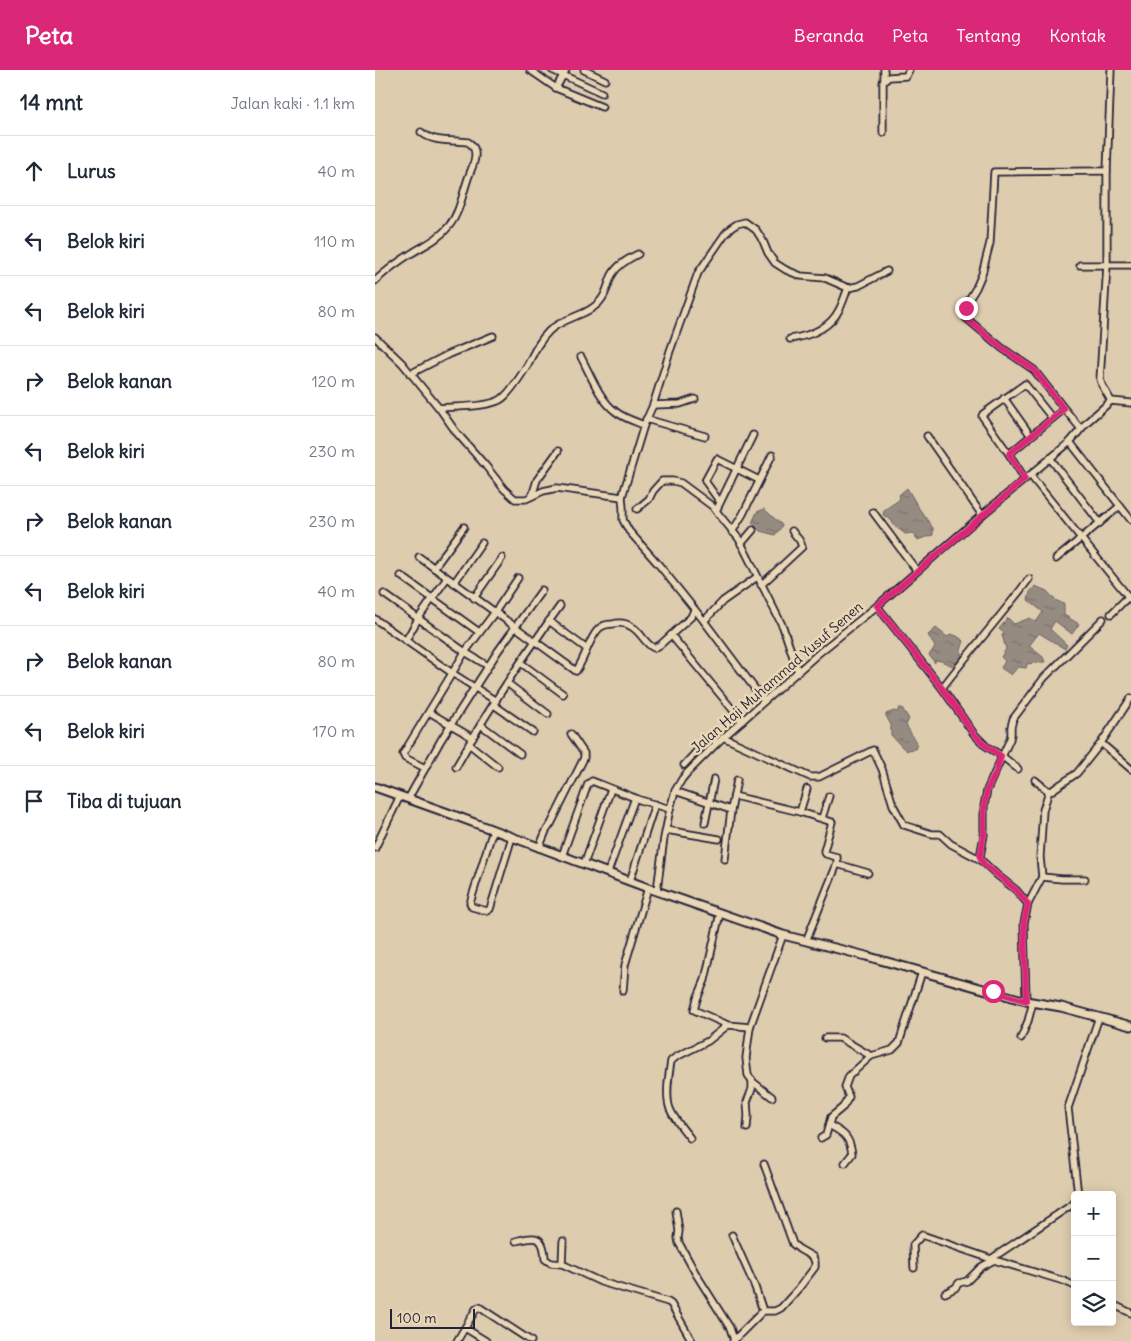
<!DOCTYPE html>
<html lang="id">
<meta charset="utf-8">
<style>
:root{--surface:#fff;--page:#f6f6f7;--text:#1f2937;--muted:#747a83;--line:#e0e1e3;--accent:#db2777}
body{margin:0;font-family:Delius,sans-serif;background:var(--page);color:var(--text)}
.controls{position:absolute;right:15px;bottom:15px;display:grid;overflow:hidden;border-radius:5px;box-shadow:0 2px 12px #0003}
.controls button{width:45px;height:45px;display:grid;place-items:center;padding:0;border:0;border-bottom:1px solid var(--line);background:var(--surface);color:var(--text);font:25px sans-serif}
.scale{position:absolute;left:15px;bottom:12px;width:85px;box-sizing:border-box;padding-left:5px;border:2px solid #22223b;border-top:0;font-size:14px;line-height:18px;white-space:nowrap;color:#22223b;-webkit-text-stroke:4px #ead7b5;paint-order:stroke}
.stop{position:absolute;width:15px;height:15px;margin:-11px;border:4px solid #db2777;border-radius:50%;background:#fff}
.stop.end{background:#db2777;border-color:#fff;box-shadow:0 1px 5px #0008}
.list{margin:0;padding:0;list-style:none}
h2{display:flex;justify-content:space-between;align-items:center;height:65px;margin:0;padding:0 20px;font-size:21px}
h2 small{font-size:16px;font-weight:400;color:var(--muted)}
.list li{display:grid;grid-template-columns:32px 1fr auto;gap:15px;align-items:center;box-sizing:border-box;height:70px;padding:0 20px;border-top:1px solid var(--line)}
.list b{display:block;font-size:19px;white-space:nowrap}
.list em{font-size:16px;font-style:normal;color:var(--muted)}
.icon{flex:none;width:28px;height:28px;fill:none;stroke:currentColor;stroke-width:2;stroke-linecap:round;stroke-linejoin:round}
.map{position:relative;flex:none;width:756px;height:1271px;overflow:hidden}
header{display:flex;align-items:center;gap:30px;box-sizing:border-box;height:70px;padding:0 25px;background:var(--accent);color:#fff}
header strong{font-size:24px}
nav{display:flex;gap:28px;margin-inline-start:auto;font-size:18px}
main{display:flex}
aside{flex:1;background:var(--surface)}
.map>svg:first-child{display:block}
</style>
<header>
<strong>Peta</strong>
<nav><a>Beranda</a><a>Peta</a><a>Tentang</a><a>Kontak</a></nav>
</header>
<main>
<aside>
<h2>14 mnt<small>Jalan kaki · 1.1 km</small></h2>
<ul class="list">
<li><svg class="icon" aria-label="ahead" viewBox="0 0 24 24"><path d="M12 20V5M6 11l6-6 6 6"/></svg><div><b>Lurus</b></div><em>40 m</em></li>
<li><svg class="icon" aria-label="left" viewBox="0 0 24 24"><path d="M17 20v-9H6M10 6l-5 5 5 5"/></svg><div><b>Belok kiri</b></div><em>110 m</em></li>
<li><svg class="icon" aria-label="left" viewBox="0 0 24 24"><path d="M17 20v-9H6M10 6l-5 5 5 5"/></svg><div><b>Belok kiri</b></div><em>80 m</em></li>
<li><svg class="icon" aria-label="right" viewBox="0 0 24 24"><path d="M7 20v-9h11M14 6l5 5-5 5"/></svg><div><b>Belok kanan</b></div><em>120 m</em></li>
<li><svg class="icon" aria-label="left" viewBox="0 0 24 24"><path d="M17 20v-9H6M10 6l-5 5 5 5"/></svg><div><b>Belok kiri</b></div><em>230 m</em></li>
<li><svg class="icon" aria-label="right" viewBox="0 0 24 24"><path d="M7 20v-9h11M14 6l5 5-5 5"/></svg><div><b>Belok kanan</b></div><em>230 m</em></li>
<li><svg class="icon" aria-label="left" viewBox="0 0 24 24"><path d="M17 20v-9H6M10 6l-5 5 5 5"/></svg><div><b>Belok kiri</b></div><em>40 m</em></li>
<li><svg class="icon" aria-label="right" viewBox="0 0 24 24"><path d="M7 20v-9h11M14 6l5 5-5 5"/></svg><div><b>Belok kanan</b></div><em>80 m</em></li>
<li><svg class="icon" aria-label="left" viewBox="0 0 24 24"><path d="M17 20v-9H6M10 6l-5 5 5 5"/></svg><div><b>Belok kiri</b></div><em>170 m</em></li>
<li><svg class="icon" aria-label="arrive" viewBox="0 0 24 24"><path d="M6 21V4h12l-3 4 3 4H6"/></svg><div><b>Tiba di tujuan</b></div></li>
</ul>
</aside>
<div class="map">
<svg width="756" height="1271" viewBox="0 0 756 1271">
<defs>
<pattern id="water-ripples" width="26" height="14" patternUnits="userSpaceOnUse" patternTransform="scale(1.25)"><rect width="26" height="14" fill="#968b81"/><path d="M2 4q2-2 4 0t4 0M15 11q2-2 4 0t4 0" fill="none" stroke="#7a716b"/></pattern>
</defs>
<rect width="100%" height="100%" fill="#deccae"/>
<filter id="ink" filterUnits="userSpaceOnUse"><feTurbulence type="fractalNoise" baseFrequency=".02" numOctaves="2"/><feDisplacementMap in="SourceGraphic" scale="10" xChannelSelector="R" yChannelSelector="G"/><feConvolveMatrix kernelMatrix="1 2 1 2 8 2 1 2 1" color-interpolation-filters="sRGB"/></filter>
<g filter="url(#ink)">
<g fill="url(#water-ripples)" stroke="#686165">
<polygon points="532,418 545,440 558,458 558,465 542,470 538,463 530,464 519,455 516,450 508,445 509,440 524,430 525,427 524,425"/>
<polygon points="389,439 407,455 405,459 400,465 385,461 377,453 382,442"/>
<polygon points="660,516 672,521 680,530 689,534 689,545 704,554 697,564 680,551 675,559 692,575 690,579 664,563 654,576 668,587 670,592 666,592 652,594 651,598 643,597 636,605 626,598 630,591 626,587 631,579 627,565 629,563 624,559 633,548 639,554 655,548 661,552 668,542 653,530 655,522"/>
<polygon points="561,558 571,566 573,567 576,564 582,566 589,571 586,580 587,588 578,596 566,591 560,590 560,593 554,585 560,577 553,565"/>
<polygon points="524,638 527,638 534,649 531,655 542,674 540,679 533,680 532,681 526,676 516,665 516,655 511,646 511,644 519,641 522,642"/>
</g>
<g fill="none" stroke-linecap="round" stroke-linejoin="round">
<g stroke="#22223b" stroke-width="9">
<g id="minor">
<polyline points="155,0 181,18 227,37"/>
<polyline points="177,0 227,23"/>
<polyline points="209,0 230,10"/>
<polyline points="736,0 732,101 732,195 725,309 727,315 736,331"/>
<polyline points="509,11 509,0"/>
<polyline points="181,18 191,0"/>
<polyline points="508,63 508,12 514,7 531,6 534,0"/>
<polyline points="705,195 756,195"/>
<path d="M0,211C12,200 24,191 37,183C50,175 64,169 74,156C86,141 88,120 95,103C99,93 105,79 93,72C78,70 58,73 46,62"/>
<polyline points="473,218 483,216 512,201"/>
<polyline points="0,267 27,293 64,338 81,362 110,395 129,419 140,429 151,429 168,421 182,418 247,427"/>
<path d="M206,287C215,304 225,330 240,341C248,348 259,351 269,355"/>
<polyline points="35,304 74,284 118,266"/>
<polyline points="629,328 656,366"/>
<polyline points="736,331 756,333"/>
<polyline points="278,335 305,334 320,329"/>
<path d="M64,338C82,336 108,338 125,330C135,324 147,304 153,294C159,282 164,271 174,261C188,247 214,246 226,230C232,223 233,213 237,205C242,195 253,189 263,184"/>
<polyline points="677,348 650,314 608,344 607,346 634,384 689,339"/>
<polyline points="271,349 330,366"/>
<polyline points="706,359 687,336 659,300 627,278 591,248 590,243 593,231 601,218 607,204 615,173 619,102 732,101"/>
<polyline points="552,366 607,445"/>
<polyline points="695,372 756,450"/>
<polyline points="634,384 650,409"/>
<polyline points="675,388 725,453"/>
<polyline points="655,405 756,530"/>
<polyline points="157,426 162,410 183,381"/>
<polyline points="345,432 330,411 342,389 384,410"/>
<polyline points="262,439 274,429 278,421 287,411 298,411 306,413 337,436 364,469 408,557 423,602"/>
<polyline points="341,441 378,365"/>
<polyline points="498,442 542,501"/>
<polyline points="357,462 368,444 397,385"/>
<polyline points="366,474 378,460"/>
<path d="M44,487L201,601C209,591 216,563 226,557C229,555 235,554 238,554C245,552 251,553 257,557C266,562 270,574 279,578L285,575L316,547L319,540"/>
<polyline points="681,489 745,436"/>
<polyline points="59,498 89,457"/>
<polyline points="26,506 104,562"/>
<polyline points="79,513 107,473"/>
<polyline points="386,515 427,477 425,471 417,461"/>
<polyline points="9,524 90,582 113,596"/>
<polyline points="99,528 127,488"/>
<polyline points="502,536 567,618 599,664 611,676 627,686 643,699"/>
<polyline points="736,544 753,527"/>
<polyline points="0,549 77,603 121,631"/>
<polyline points="174,551 212,579"/>
<polyline points="329,551 348,531 382,507"/>
<polyline points="296,565 367,651"/>
<polyline points="31,570 43,549 72,508"/>
<polyline points="146,593 188,624"/>
<polyline points="132,613 173,644"/>
<path d="M567,618C595,581 626,546 654,509"/>
<path d="M389,631L329,551L284,495L254,461L248,450V438L247,427L269,355L278,335L295,281L323,203L350,164L356,158L362,154L370,152L381,160L388,171L393,183L400,193L411,200L426,206L450,208L473,218C470,225 468,233 464,240C455,258 434,266 415,269"/>
<polyline points="119,635 158,662"/>
<polyline points="54,642 98,668"/>
<polyline points="106,655 145,684"/>
<polyline points="348,667 435,707 444,707 498,680 507,699 518,735 529,755 557,764 565,764 576,774 606,790"/>
<polyline points="726,673 756,699"/>
<polyline points="94,674 123,697"/>
<polyline points="309,695 334,668 336,668 342,673"/>
<path d="M81,697C112,641 148,587 185,536"/>
<polyline points="50,698 30,688 28,684 90,582 120,542 143,508"/>
<polyline points="660,710 672,720 676,721 702,703 726,673 756,628"/>
<polyline points="300,721 356,740"/>
<polyline points="359,726 425,742 457,752 449,781 451,784 462,787 462,794 431,871"/>
<polyline points="33,729 66,670 123,581 167,520"/>
<polyline points="425,742 432,719"/>
<polyline points="447,748 454,726"/>
<polyline points="330,753 339,709"/>
<polyline points="118,760 95,833 97,837 112,841 115,839 137,767"/>
<polyline points="291,760 344,769"/>
<polyline points="0,778 25,726"/>
<polyline points="164,778 171,761 176,754 209,688 209,683 196,664"/>
<polyline points="187,786 213,714 217,711 265,730 295,739"/>
<polyline points="350,789 356,740 362,710"/>
<polyline points="209,794 236,719"/>
<polyline points="462,794 493,803"/>
<polyline points="233,802 260,728"/>
<polyline points="667,807 687,809 710,809"/>
<polyline points="255,811 280,734"/>
<polyline points="282,820 289,768 295,739 300,721 307,709 312,703 342,673 445,582 502,536 607,445 695,372 712,352 736,331"/>
<polyline points="653,834 641,820 622,805 606,790 605,787 609,765 609,736 612,720 635,669 636,664 636,657 638,649 669,608 728,549"/>
<polyline points="345,843 330,910 322,929 319,940 353,955"/>
<polyline points="248,921 250,895 273,818"/>
<polyline points="651,931 649,853 653,834 667,807 665,787 668,740 674,721"/>
<polyline points="450,968 465,968 496,986"/>
<polyline points="646,968 653,951 658,932"/>
<polyline points="397,1027 378,1012 373,1005 371,988 375,957 408,865"/>
<path d="M454,1055C469,1063 475,1067 477,1084L470,1093"/>
<polyline points="372,1058 373,1046 372,1032 377,1019 377,1010"/>
<path d="M315,1068C308,1059 299,1049 295,1039C290,1026 294,1004 296,991L301,987L333,971L353,955L375,957"/>
<polyline points="446,1068 451,1065 456,1047 468,1037 474,1027 470,1017 474,1006 496,986 517,980 524,973 547,902"/>
<polyline points="703,1125 693,1038 724,947"/>
<polyline points="301,1141 304,1161 303,1168 304,1173 321,1204 355,1258 359,1270"/>
<polyline points="357,1165 380,1217 388,1241"/>
<path d="M141,1171C161,1166 169,1165 170,1189L176,1193L187,1194L226,1212L293,1232L296,1234L317,1271"/>
<polyline points="616,1189 698,1134 700,1132"/>
<polyline points="187,1194 188,1171"/>
<polyline points="539,1198 538,1175 547,1165 619,1190 689,1211 700,1216"/>
<polyline points="570,1223 580,1218 584,1213 592,1211 606,1197 619,1190"/>
<polyline points="737,1234 756,1243"/>
<polyline points="90,1258 111,1271"/>
<polyline points="82,1271 101,1239 104,1237 156,1271"/>
<polyline points="358,1271 388,1241 400,1241 406,1238 424,1218 440,1197 440,1192 438,1187 424,1179 418,1174 389,1094"/>
</g>
</g>
<g stroke="#22223b" stroke-width="11">
<polyline id="tertiary" points="0,717 73,743 273,818 408,865 491,886 651,931 686,937 756,956"/>
</g>
<use href="#minor" stroke="#ead7b5" stroke-width="5.5"/>
<use href="#tertiary" stroke="#ead7b5" stroke-width="7"/>
</g>
</g>
<g fill="none" stroke-linecap="round" stroke-linejoin="round" filter="url(#ink)">
<polyline stroke="#db2777" stroke-width="6" points="591,238 590,243 591,248 627,278 659,300 689,339 634,384 650,409 502,536 567,618 599,664 611,676 626,686 621,702 612,720 609,736 609,765 605,787 609,794 641,820 653,834 649,852 651,931 618,921"/>
</g>
<g text-anchor="middle" dominant-baseline="central" stroke-width="5" stroke-linejoin="round" paint-order="stroke">
<g font-size="14" fill="#22223b" stroke="#ead7b5">
<text transform="translate(402 607) rotate(-41)">Jalan Haji Muhammad Yusuf Senen</text>
</g>
</g>
</svg>
<div class="controls">
<button>+</button>
<button>−</button>
<button><svg class="icon" aria-label="layers" viewBox="0 0 24 24"><path d="M12 4l9 5-9 5-9-5zM3 14l9 5 9-5"/></svg></button>
</div>
<div class="scale">100 m</div>
<div class="stop" style="left:618px;top:921px"></div>
<div class="stop end" style="left:591px;top:238px"></div>
</div>
</main>
